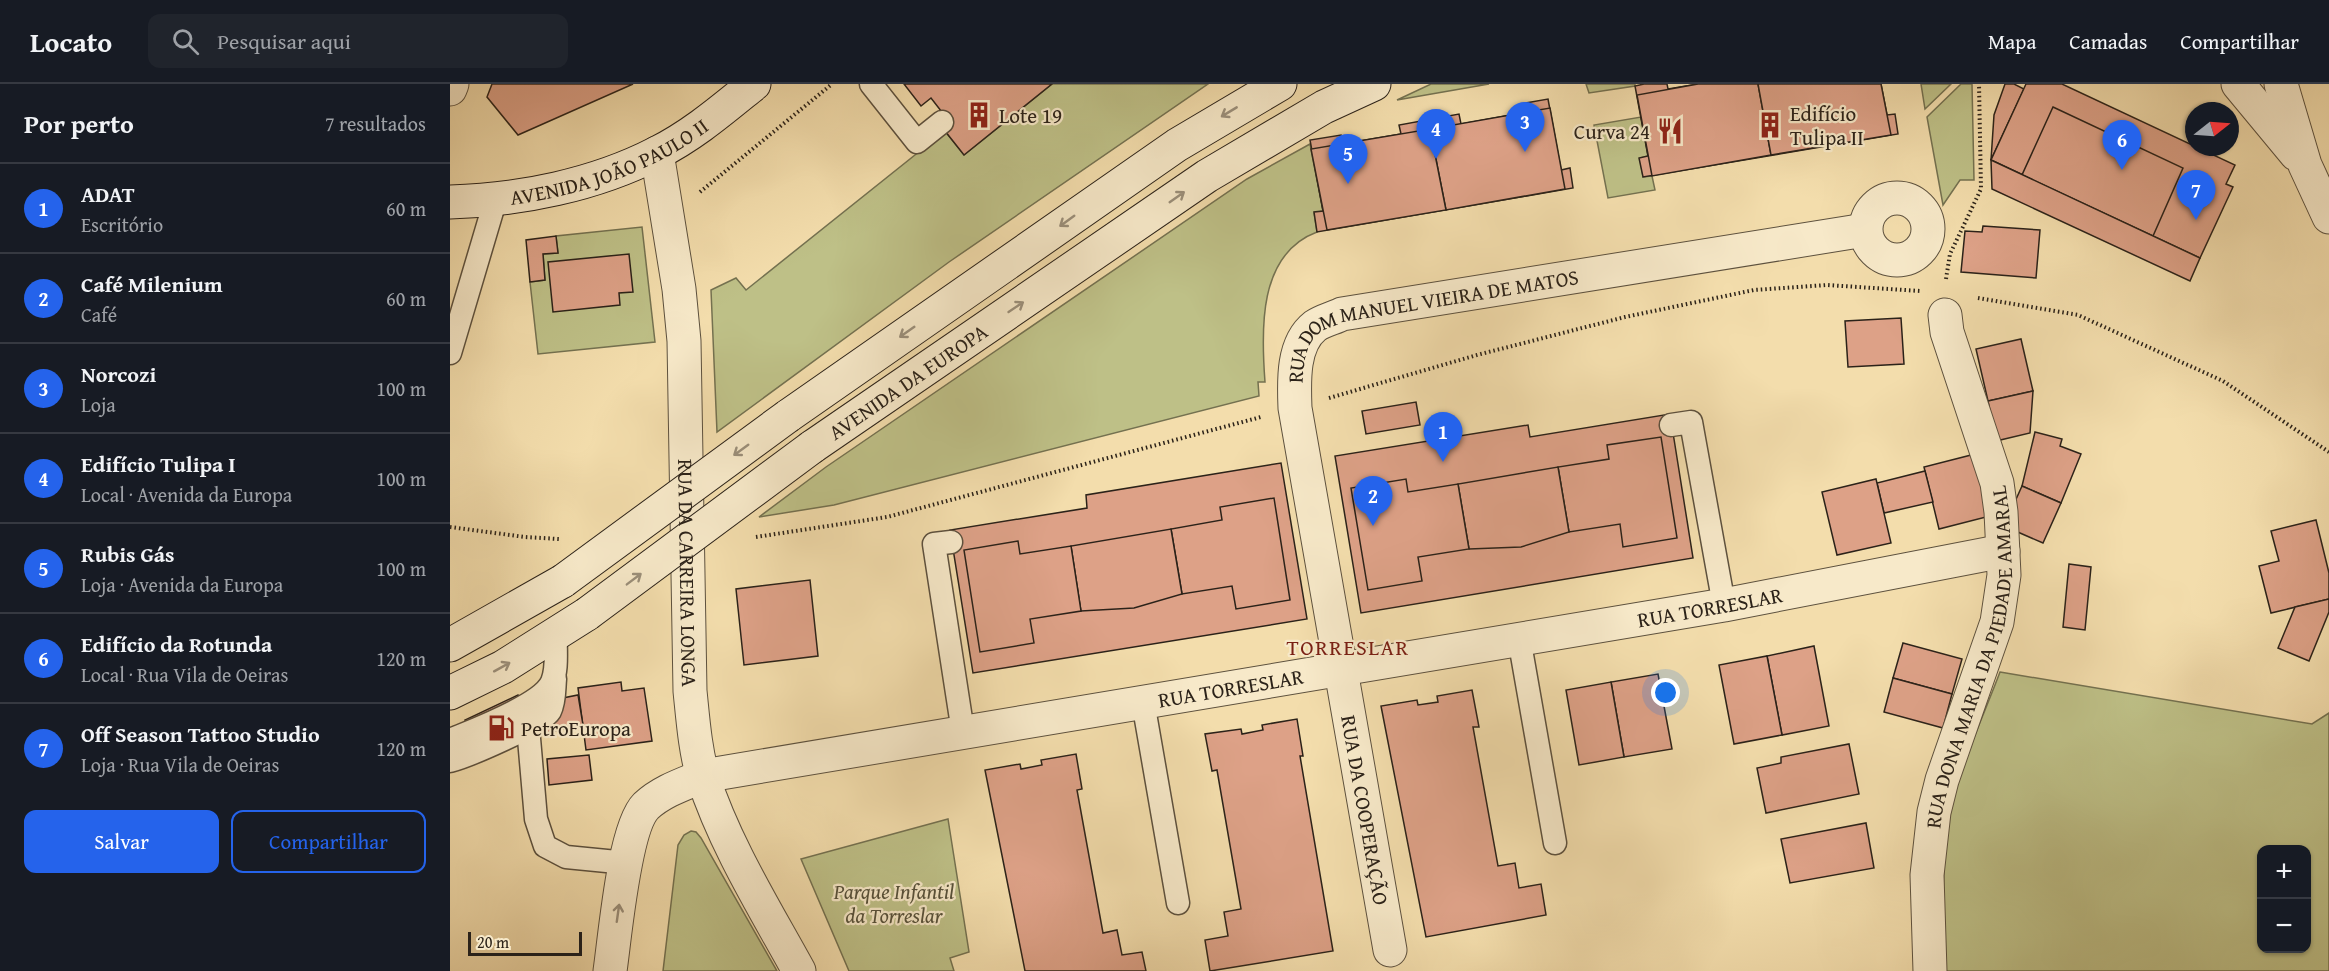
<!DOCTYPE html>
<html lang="pt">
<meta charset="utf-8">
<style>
:root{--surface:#171b24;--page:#20242c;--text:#f1f3f6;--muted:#9ea1a6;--line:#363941;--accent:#2563eb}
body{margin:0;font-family:"Gentium Book Plus",serif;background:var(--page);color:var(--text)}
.controls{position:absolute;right:18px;bottom:18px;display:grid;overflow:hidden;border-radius:12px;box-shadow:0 2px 4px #0004}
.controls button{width:54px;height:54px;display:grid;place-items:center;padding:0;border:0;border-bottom:2px solid var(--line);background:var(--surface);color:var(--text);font:30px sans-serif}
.compass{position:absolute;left:1735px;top:18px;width:54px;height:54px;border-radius:50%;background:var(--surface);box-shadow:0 2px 4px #0004;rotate:73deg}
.scale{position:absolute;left:18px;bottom:15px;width:114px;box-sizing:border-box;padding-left:6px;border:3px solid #2b2219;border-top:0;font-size:16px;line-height:21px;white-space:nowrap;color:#2b2219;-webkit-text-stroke:4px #f7e9c9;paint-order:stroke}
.you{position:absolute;left:1216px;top:609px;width:21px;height:21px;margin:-15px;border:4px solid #fff;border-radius:50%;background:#1a73e8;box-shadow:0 0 0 9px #1a73e833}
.badge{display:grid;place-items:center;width:39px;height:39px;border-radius:50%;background:var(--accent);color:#fff;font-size:20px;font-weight:700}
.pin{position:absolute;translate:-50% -50px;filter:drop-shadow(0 2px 3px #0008)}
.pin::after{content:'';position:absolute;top:32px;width:21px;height:18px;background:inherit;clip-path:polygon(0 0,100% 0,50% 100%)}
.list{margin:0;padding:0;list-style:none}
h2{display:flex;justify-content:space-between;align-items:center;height:78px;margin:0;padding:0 24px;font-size:26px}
h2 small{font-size:20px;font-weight:400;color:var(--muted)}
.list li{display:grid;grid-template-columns:39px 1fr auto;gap:18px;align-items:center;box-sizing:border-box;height:90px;padding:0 24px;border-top:2px solid var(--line)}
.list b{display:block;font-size:22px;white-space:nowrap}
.list p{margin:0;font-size:20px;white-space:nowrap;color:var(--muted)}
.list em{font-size:20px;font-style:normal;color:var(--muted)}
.actions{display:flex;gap:12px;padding:18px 24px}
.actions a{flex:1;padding:14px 0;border:2px solid var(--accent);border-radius:12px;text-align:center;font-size:21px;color:var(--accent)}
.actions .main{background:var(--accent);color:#fff}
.icon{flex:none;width:33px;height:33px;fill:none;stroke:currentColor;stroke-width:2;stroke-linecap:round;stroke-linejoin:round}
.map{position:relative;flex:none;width:1879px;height:887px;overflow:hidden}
header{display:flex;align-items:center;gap:36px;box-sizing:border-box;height:84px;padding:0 30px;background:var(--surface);border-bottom:2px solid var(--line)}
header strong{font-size:28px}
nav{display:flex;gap:33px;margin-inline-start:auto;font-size:21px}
.search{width:420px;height:54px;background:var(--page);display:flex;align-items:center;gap:15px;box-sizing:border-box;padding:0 21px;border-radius:12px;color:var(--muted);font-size:22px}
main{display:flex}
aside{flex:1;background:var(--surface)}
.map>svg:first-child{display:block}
</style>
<header>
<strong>Locato</strong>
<div class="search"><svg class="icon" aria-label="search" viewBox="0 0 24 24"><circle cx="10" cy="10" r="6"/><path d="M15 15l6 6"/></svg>Pesquisar aqui</div>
<nav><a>Mapa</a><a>Camadas</a><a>Compartilhar</a></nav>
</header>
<main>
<aside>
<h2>Por perto<small>7 resultados</small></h2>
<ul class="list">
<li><span class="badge">1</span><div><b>ADAT</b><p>Escritório</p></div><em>60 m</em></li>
<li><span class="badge">2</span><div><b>Café Milenium</b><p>Café</p></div><em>60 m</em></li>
<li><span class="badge">3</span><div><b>Norcozi</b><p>Loja</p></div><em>100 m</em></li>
<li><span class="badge">4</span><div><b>Edifício Tulipa I</b><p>Local · Avenida da Europa</p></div><em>100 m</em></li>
<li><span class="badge">5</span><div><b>Rubis Gás</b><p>Loja · Avenida da Europa</p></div><em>100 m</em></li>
<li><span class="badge">6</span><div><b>Edifício da Rotunda</b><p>Local · Rua Vila de Oeiras</p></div><em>120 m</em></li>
<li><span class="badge">7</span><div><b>Off Season Tattoo Studio</b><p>Loja · Rua Vila de Oeiras</p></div><em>120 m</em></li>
</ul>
<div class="actions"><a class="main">Salvar</a><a>Compartilhar</a></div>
</aside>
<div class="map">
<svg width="1879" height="887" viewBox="0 0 1879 887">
<rect width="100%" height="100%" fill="#f3ddac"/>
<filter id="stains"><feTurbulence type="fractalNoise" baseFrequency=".00333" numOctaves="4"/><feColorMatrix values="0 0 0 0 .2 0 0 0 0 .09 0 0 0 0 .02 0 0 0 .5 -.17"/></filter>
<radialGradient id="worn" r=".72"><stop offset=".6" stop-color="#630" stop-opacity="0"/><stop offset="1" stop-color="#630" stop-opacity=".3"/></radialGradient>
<g fill="#bec087" stroke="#747150" stroke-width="1.5" fill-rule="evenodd">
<polygon points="602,0 758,0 499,178 267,348 261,206 286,194 296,206 495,47 514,71"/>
<polygon points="981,0 1039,0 947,16"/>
<polygon points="1136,0 1185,0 1185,2 1139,9"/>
<polygon points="1471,0 1501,0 1475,25"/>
<polygon points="1511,0 1522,0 1524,96 1510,96 1493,121 1477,33"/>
<polygon points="1191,33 1198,72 1190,74 1193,93 1202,92 1205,106 1158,114 1144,41"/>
<path d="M860,60L873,127L864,129L867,148C808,170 811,246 815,298H808L809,312L384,421L309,433L376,383L797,95Z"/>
<polygon points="192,143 205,258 88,270 80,198 95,196 93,170 108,169 106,152"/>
<path d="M1550,588L1862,640L1879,629V887H1494C1493,836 1491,786 1499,736C1508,685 1532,636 1550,588ZM1812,766H1856V864H1812Z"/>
<polygon points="498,735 519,868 500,874 504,887 399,887 351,775"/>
<polygon points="241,747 246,748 251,754 327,887 213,887 228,761 234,751"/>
</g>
<g fill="#dda187" stroke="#2b2219" stroke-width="1.5">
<polygon points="42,0 183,0 68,51 37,13"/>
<polygon points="454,0 602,0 514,71 495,47 502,41 481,14 471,22"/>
<polygon points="1194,0 1217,0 1218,5 1248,0 1431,0 1437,31 1445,30 1448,50 1193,93 1189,74 1198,72 1185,2"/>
<polygon points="1248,0 1308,0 1321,71 1202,92 1187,11"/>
<polygon points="1308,0 1431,0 1441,51 1321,71"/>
<polygon points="1555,0 1564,0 1574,5 1541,76 1544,31"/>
<polygon points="1576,0 1612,0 1785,81 1776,100 1783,103 1750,174 1541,76"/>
<polygon points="1098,15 1111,86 1120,84 1123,104 867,148 864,128 873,127 860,56 891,51 892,60 951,50 949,41 1009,30 1011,40 1072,29 1070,20"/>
<polygon points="1603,23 1733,84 1703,152 1572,91"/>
<polygon points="1100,24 1115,105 996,126 980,45"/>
<polygon points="980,45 996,126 877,146 861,65"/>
<polygon points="1541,76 1750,174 1740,197 1542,105"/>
<polygon points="1533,142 1590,146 1586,194 1511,188 1515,147 1532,148"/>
<polygon points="106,152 108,169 93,170 95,196 80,198 76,156"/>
<polygon points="179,170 183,208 169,209 170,221 103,228 98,178"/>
<polygon points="1451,234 1454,280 1398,283 1395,237"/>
<polygon points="1571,255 1583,307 1538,317 1526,265"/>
<polygon points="1583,307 1580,349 1546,357 1538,317"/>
<polygon points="966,318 970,341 916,350 912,327"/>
<polygon points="1220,330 1243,474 911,529 885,372 1078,341 1080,353"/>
<polygon points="1585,348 1612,355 1610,362 1631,370 1611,419 1572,402"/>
<polygon points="1211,353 1227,454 1173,463 1170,440 1119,448 1108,383 1159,375 1157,361"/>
<polygon points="1529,369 1540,432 1489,445 1474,383"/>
<polygon points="831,379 857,535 523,589 500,446 637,424 636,411"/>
<polygon points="1108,383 1119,448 1071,463 1019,465 1008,400"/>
<polygon points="1475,387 1483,418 1434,429 1427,399"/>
<polygon points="956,395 958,408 1008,400 1019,465 968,473 972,497 918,506 901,404"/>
<polygon points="1426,395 1441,459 1387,471 1372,408"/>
<polygon points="1572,402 1611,419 1593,459 1554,442"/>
<polygon points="824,414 840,516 786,525 782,502 732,510 721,445 772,436 770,423"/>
<polygon points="1866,436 1879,489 1879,515 1821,529 1809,482 1829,477 1821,447"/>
<polygon points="721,445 732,510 684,524 631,527 621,462"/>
<polygon points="568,457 570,470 621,462 631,527 580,535 584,559 530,568 514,466"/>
<polygon points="1619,480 1641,483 1635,546 1613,543"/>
<polygon points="360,496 368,572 294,581 286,505"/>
<polygon points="1879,515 1879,528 1859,577 1828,564 1845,523"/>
<polygon points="1453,559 1512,575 1502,610 1443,594"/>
<polygon points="1364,562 1379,642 1332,651 1317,572"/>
<polygon points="1317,572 1332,651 1284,660 1269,581"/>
<polygon points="1208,590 1222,665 1174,673 1161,598"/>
<polygon points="1443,594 1502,610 1493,644 1434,628"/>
<polygon points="171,598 172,607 194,604 202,657 136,666 128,604"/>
<polygon points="1161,598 1174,673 1129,681 1116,606"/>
<polygon points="1022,606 1029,643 1023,643 1048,782 1065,779 1069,804 1091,800 1096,831 976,853 931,622 967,616 968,621 988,618 987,612"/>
<polygon points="68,611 73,622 128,611 133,641 87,651 34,676 15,636"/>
<polygon points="847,635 853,672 850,672 883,867 760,887 755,856 778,852 774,828 791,825 767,686 762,687 755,650 791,645 792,650 813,646 812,641"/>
<polygon points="1399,660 1409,710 1316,729 1307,684 1331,679 1331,673"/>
<polygon points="626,670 632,705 627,706 653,849 667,846 672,871 692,868 696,887 575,887 535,686 570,680 571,685 592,681 591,676"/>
<polygon points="139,671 142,696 99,701 97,675"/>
<polygon points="1416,739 1424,784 1340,799 1331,755"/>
</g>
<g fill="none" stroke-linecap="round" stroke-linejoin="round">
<g stroke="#5d513e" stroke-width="25">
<g id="lane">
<polyline points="421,0 467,58 492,38"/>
<polyline points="0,269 46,114"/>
<polyline points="1221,341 1241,338 1274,521"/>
<polyline points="501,458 484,460 513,648"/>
<polyline points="1069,554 1105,759"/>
<polyline points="693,618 728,819"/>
<polyline points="78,643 86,735 95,762 116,773 177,779"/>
<path d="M0,656C24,646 92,621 102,598C108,584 105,567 106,552"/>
<path d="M0,677C18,672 92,641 100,627C105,617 104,605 105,595"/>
</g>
</g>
<g stroke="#5d513e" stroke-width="35">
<g id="street">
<polyline points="1788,0 1846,70"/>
<polyline points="1831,0 1855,81 1879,133"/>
<polyline points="0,5 2,0"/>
<path id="s1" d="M207,69L229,205L234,257L240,607C243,636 245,665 253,693C275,761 315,825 349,887"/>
<circle cx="1447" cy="145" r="31"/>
<path id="s2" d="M940,866L845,324C844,298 842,260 865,242C872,237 884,234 892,230L1415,146"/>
<path id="s3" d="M160,887C165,853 174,744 196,722C212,707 234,700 253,692L1274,521L1553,467"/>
<path id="s4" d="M1480,887L1477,791L1484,728L1492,696L1547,538L1554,491L1551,428L1547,399L1497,248L1495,231"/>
</g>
</g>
<g stroke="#2b2219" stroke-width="35">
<g id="secondary">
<path id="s5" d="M0,118C70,116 145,101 207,69C243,51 273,25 304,0"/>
<polyline points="338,332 727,61 830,0"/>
<path id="s6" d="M362,363L757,92L874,23L924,0"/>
<polyline points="0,561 113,497"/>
<polyline points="0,609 53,583 137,530"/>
</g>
</g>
<g stroke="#2b2219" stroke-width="4" stroke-dasharray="1.5 3" stroke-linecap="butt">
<polyline points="250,108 382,0"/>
<polyline points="1496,195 1500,170 1531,105 1529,0"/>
<polyline points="1528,214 1628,231 1773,297 1879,368"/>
<polyline points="879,314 1027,271 1175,233 1304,206 1377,201 1470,207"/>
<polyline points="0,443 75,453 109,455"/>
<polyline points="306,453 437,433 811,333"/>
</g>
<use href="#lane" stroke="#f7e9c9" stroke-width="22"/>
<use href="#street" stroke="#f7e9c9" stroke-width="33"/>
<use href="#secondary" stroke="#f7e9c9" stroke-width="33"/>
<g stroke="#2b2219" stroke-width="35" stroke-linecap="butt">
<g id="secondary-bridge">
<polyline points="113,497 338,332"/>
<polyline points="137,530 362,363"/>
</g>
</g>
<use href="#secondary-bridge" stroke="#f7e9c9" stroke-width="33"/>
</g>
<defs><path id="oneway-shaft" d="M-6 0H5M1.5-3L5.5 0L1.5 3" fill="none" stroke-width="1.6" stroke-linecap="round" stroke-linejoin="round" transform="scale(1.5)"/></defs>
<g stroke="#9b8f7a">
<use href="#oneway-shaft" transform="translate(779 28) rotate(149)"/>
<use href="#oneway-shaft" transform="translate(727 113) rotate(-35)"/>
<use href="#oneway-shaft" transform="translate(617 137) rotate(144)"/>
<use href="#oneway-shaft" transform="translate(566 223) rotate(-34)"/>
<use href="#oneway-shaft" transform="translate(457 248) rotate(145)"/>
<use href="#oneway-shaft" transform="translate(291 366) rotate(144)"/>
<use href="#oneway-shaft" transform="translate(184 495) rotate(-37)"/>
<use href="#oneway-shaft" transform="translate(52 583) rotate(-29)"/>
<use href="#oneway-shaft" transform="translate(168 829) rotate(-82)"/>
</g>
<defs>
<g id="building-bare" transform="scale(2.07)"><path d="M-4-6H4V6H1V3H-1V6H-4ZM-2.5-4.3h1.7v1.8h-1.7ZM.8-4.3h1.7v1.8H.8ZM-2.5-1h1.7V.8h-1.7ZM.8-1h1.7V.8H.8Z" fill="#8f2418" stroke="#f7e9c9" stroke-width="2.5" paint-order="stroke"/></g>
<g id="restaurant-bare" transform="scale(2.07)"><path d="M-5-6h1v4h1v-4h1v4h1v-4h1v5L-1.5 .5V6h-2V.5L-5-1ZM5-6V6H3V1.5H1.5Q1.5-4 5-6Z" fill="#8f2418" stroke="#f7e9c9" stroke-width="2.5" paint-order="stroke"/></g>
<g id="fuel-bare" transform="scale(2.07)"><path d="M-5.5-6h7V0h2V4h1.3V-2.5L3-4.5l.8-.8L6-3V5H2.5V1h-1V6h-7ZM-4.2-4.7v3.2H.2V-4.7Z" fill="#8f2418" stroke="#f7e9c9" stroke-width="2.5" paint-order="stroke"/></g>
</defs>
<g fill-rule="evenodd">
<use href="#building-bare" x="529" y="31"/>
<use href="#building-bare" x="1320" y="41"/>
<use href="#restaurant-bare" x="1220" y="47"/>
<use href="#fuel-bare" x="51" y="644"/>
</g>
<g text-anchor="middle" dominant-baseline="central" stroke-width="4.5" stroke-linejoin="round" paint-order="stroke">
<g font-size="21" fill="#2b2219" stroke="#f7e9c9" text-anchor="start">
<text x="1340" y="29">Edifício<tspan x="1340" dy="24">Tulipa II</tspan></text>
<text x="549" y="31">Lote 19</text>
<text x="1200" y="47" text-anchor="end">Curva 24</text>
<text x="71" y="644">PetroEuropa</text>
</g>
<g font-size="21" fill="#2b2219" stroke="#f7e9c9">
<text stroke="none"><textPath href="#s5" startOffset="166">AVENIDA JOÃO PAULO II</textPath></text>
<text stroke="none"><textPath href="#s2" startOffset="741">RUA DOM MANUEL VIEIRA DE MATOS</textPath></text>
<text stroke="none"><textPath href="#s6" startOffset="116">AVENIDA DA EUROPA</textPath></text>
<text stroke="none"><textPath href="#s1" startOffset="422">RUA DA CARREIRA LONGA</textPath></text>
<text stroke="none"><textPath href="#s3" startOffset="1256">RUA TORRESLAR</textPath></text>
<text stroke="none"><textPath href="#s4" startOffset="320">RUA DONA MARIA DA PIEDADE AMARAL</textPath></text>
<text stroke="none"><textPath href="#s3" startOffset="770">RUA TORRESLAR</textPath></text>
<text transform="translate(915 726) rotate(80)">RUA DA COOPERAÇÃO</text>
</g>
<g font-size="21" font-style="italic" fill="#57513a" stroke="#f7e9c9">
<text x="444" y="807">Parque Infantil<tspan x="444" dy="24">da Torreslar</tspan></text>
</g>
<g font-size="22" letter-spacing="1.5" fill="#7a1f14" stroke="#f7e9c9">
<text x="898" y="563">TORRESLAR</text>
</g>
</g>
<rect width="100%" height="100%" filter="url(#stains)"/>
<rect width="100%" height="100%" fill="url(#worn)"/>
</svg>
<div class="controls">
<button>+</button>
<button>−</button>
</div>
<svg class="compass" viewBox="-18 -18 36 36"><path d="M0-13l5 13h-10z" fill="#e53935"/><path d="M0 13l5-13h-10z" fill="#9ea1a6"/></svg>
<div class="scale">20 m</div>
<div class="you"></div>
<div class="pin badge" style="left:993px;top:378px">1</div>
<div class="pin badge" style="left:923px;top:442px">2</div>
<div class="pin badge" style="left:1075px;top:68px">3</div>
<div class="pin badge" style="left:986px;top:75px">4</div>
<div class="pin badge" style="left:898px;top:100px">5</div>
<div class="pin badge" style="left:1672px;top:86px">6</div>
<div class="pin badge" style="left:1746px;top:136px">7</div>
</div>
</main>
